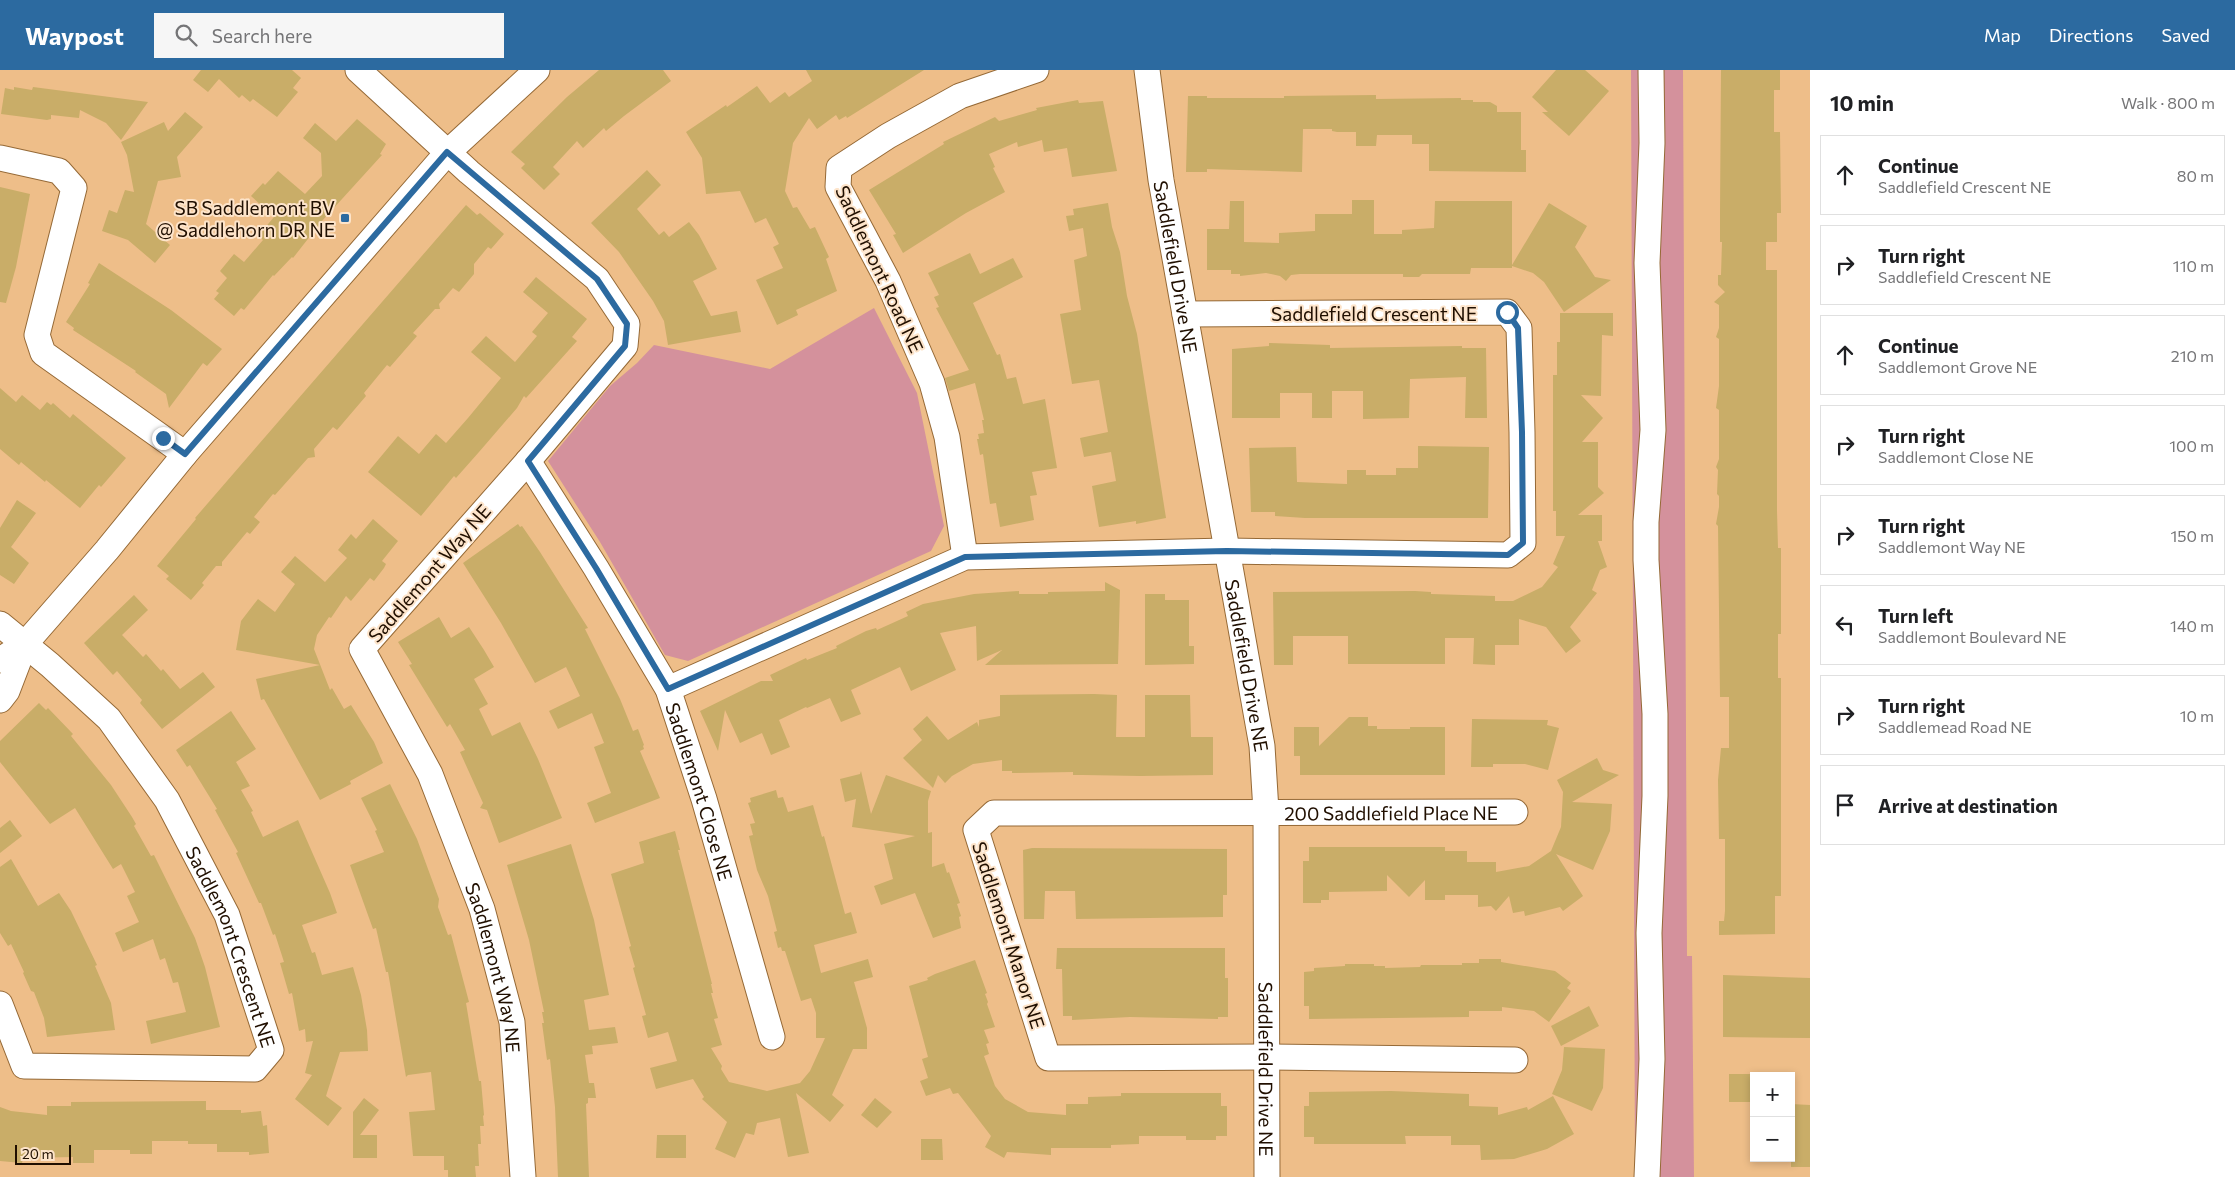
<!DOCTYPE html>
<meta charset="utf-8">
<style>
:root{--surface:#fff;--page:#f6f6f6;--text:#202124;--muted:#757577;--line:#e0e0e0;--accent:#2c6aa0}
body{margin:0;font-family:Commissioner,sans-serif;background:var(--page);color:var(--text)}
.controls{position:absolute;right:15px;bottom:15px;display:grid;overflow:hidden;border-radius:0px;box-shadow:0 2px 8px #0003}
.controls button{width:45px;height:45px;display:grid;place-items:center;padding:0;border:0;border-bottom:1px solid var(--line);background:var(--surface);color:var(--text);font:25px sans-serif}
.scale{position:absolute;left:15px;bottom:12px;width:56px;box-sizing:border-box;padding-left:5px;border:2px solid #200f00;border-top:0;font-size:14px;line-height:18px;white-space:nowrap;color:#200f00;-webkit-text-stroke:4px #fde4ca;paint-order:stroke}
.stop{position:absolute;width:15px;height:15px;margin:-11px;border:4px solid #2c6aa0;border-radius:50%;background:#fff}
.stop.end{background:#2c6aa0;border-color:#fff;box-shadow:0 1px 5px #0008}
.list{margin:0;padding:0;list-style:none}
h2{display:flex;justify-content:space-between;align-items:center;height:65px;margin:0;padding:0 20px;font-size:21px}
h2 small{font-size:16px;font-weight:400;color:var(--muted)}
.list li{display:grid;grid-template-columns:32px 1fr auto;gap:15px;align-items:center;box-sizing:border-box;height:80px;margin:0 10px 10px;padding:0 10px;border:1px solid var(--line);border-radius:0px}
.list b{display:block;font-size:19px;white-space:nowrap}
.list p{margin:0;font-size:16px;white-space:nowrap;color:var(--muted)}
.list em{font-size:16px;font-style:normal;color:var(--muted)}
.icon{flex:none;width:28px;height:28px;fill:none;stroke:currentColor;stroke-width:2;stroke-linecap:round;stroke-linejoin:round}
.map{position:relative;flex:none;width:1810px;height:1107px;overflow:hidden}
header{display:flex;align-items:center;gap:30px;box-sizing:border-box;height:70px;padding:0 25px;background:var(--accent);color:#fff}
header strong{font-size:24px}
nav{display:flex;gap:28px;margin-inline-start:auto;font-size:18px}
.search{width:350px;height:45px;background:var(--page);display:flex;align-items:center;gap:12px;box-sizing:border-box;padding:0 18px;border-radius:0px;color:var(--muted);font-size:19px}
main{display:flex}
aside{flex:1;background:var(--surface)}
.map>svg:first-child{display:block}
</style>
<header>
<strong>Waypost</strong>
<div class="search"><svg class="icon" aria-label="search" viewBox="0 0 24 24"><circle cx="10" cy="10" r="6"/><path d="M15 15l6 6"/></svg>Search here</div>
<nav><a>Map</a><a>Directions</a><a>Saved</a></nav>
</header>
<main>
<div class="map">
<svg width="1810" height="1107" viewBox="0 0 1810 1107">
<rect width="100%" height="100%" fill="#eebe89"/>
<g fill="#d4919c">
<polygon points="1631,0 1683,0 1687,886 1692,886 1694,1107 1635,1107"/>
<polygon points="874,238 917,323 944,456 931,481 688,591 665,585 600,472 548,391 610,316 637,293 654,275 770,299"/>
</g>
<g fill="#c9ad68">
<polygon points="201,0 292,0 301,8 293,18 298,22 277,47 253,29 250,32 242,25 239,28 219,9 208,22 193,10"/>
<polygon points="599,0 663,0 671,11 624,46 606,61 604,58 583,78 577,71 553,97 560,104 544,120 521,98 525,94 511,82 567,27"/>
<polygon points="806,0 924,0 847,48 846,46 839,50 836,45 817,59 809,48 793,73 785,121 793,138 797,137 810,159 815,157 829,187 826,189 837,221 796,240 798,245 777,255 756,210 783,198 773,177 779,174 766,148 755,153 740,121 706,124 702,88 686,62 726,35 727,37 757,16 770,33 785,22 789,27 812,11"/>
<polygon points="1556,0 1585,0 1609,21 1569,66 1542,42 1548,42 1532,27"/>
<polygon points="1721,0 1780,0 1780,20 1774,20 1774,62 1780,62 1781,143 1777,143 1777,172 1766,172 1766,200 1777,200 1777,441 1778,478 1781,478 1781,564 1778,564 1778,608 1781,608 1781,826 1775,826 1775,864 1719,865 1719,851 1724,851 1725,841 1725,769 1719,769 1718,710 1721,678 1729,678 1729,627 1720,627 1718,456 1716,454 1719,437 1719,426 1717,424 1718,400 1716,397 1719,389 1719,340 1716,338 1719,316 1719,269 1716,267 1719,258 1719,235 1714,232 1725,222 1718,215 1718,205 1721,205 1722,172 1720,172 1720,143"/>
<polygon points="14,17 32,20 33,17 148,32 121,70 106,53 80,40 79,48 51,45 51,49 47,50 1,44 5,18 14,20"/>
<polygon points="1376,25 1376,29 1461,28 1461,30 1473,30 1473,32 1490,32 1497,36 1497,42 1521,42 1521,80 1526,80 1526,102 1429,101 1429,74 1412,74 1412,65 1377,65 1376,76 1356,76 1356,62 1337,62 1332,61 1332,59 1303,59 1302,102 1207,99 1207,102 1186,102 1188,26 1207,26 1207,28 1284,28 1284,26"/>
<polygon points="1078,30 1079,33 1103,31 1117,101 1072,107 1067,78 1044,82 1042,70 1018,77 1017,72 989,84 995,97 993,98 1005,122 966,143 903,183 893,165 896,164 869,120 944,74 943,72 995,47 999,51 1037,40 1036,38"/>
<polygon points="185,42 203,57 177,87 181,107 158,111 146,154 170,175 155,193 128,170 102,161 109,140 117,143 125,120 134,122 127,85 121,72 164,52 168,61"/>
<polygon points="357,49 386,74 380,84 382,85 322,151 293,188 292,187 274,206 273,205 244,240 241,238 234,246 214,229 219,223 216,221 227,208 220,201 234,184 244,192 263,170 258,166 274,147 251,126 263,113 265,115 278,101 305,124 322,106 321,83 303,68 315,53 336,71"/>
<polygon points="647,100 661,115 637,139 659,165 664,161 669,167 689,152 699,165 717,199 693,211 711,246 737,241 741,262 668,275 664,251 653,231 619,182 591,153"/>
<polygon points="0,117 30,124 16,197 6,233 0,232"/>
<polygon points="1352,130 1374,130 1374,164 1402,164 1402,160 1434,158 1435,131 1512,131 1512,195 1549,133 1587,156 1575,177 1595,207 1611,210 1564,242 1544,212 1533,203 1512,196 1512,198 1471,198 1470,204 1422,204 1419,207 1403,207 1403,204 1300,204 1291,205 1286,211 1280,206 1266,203 1240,206 1240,204 1231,204 1231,200 1207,200 1207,159 1229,159 1230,131 1244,131 1244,172 1279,173 1279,163 1315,161 1315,144 1352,144"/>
<polygon points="1108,133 1112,157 1120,182 1127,226 1137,264 1166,448 1136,454 1136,451 1099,457 1092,416 1116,411 1111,382 1084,387 1080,368 1108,362 1099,310 1072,314 1060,244 1081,240 1074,190 1087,186 1083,158 1069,161 1066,146 1074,145 1073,139"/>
<polygon points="466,135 477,145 480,143 504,164 491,179 488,177 474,194 474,204 459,222 453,218 439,234 440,239 435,239 413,263 417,266 390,297 387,295 364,323 366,326 337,360 333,357 314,379 315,387 308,388 275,425 273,424 254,447 260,452 250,464 247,462 222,492 222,496 216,496 202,513 204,515 191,530 166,509 169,506 157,496 196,449 195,448"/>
<polygon points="970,183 980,204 1013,188 1023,207 973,233 997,285 1000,284 1007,309 1016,307 1023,334 1045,329 1057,398 1032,402 1037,425 1030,426 1034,450 1000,457 996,433 990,434 983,384 980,385 977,369 979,369 978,364 984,363 982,350 984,350 975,313 949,321 945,308 969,300 936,238 939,237 934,227 939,225 928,203"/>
<polygon points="99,193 171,240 222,279 207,296 203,293 169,338 166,324 135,302 136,301 73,260 74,258 66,252 90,214 88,213"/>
<polygon points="536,207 587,249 572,267 577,271 526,328 524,326 517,338 479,382 456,408 454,406 421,446 368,402 398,366 419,384 436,364 446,373 468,348 501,308 471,282 486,266 515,292 537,266 532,262 548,243 523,222"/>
<polygon points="1560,243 1613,243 1613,266 1602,265 1601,326 1581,325 1603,348 1582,372 1598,372 1598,417 1604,423 1578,445 1602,445 1602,471 1598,471 1607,497 1600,500 1592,520 1597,523 1570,557 1581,571 1566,583 1546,557 1519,549 1519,575 1495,575 1495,595 1473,594 1474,568 1445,568 1445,594 1348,594 1348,566 1293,566 1293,595 1274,595 1273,522 1415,521 1431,522 1431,524 1495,526 1495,531 1513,531 1542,517 1558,497 1553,494 1565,466 1556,466 1556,441 1553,441 1553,305 1557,305 1557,272 1560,272"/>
<polygon points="1269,273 1330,275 1330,278 1462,276 1462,278 1486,278 1487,348 1465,348 1466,307 1410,309 1409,348 1363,349 1363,321 1332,321 1332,348 1312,348 1312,323 1280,323 1280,348 1232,348 1232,279 1269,276"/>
<polygon points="0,318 16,332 22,325 40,340 47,332 51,335 53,333 70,348 73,344 126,388 101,417 99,415 80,438 46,410 45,412 21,392 19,395 0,379"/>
<polygon points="1418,376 1489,377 1488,448 1305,448 1275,446 1275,442 1251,442 1249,378 1296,377 1297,412 1347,414 1347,400 1366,400 1366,405 1396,405 1396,398 1418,398"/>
<polygon points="17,430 36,443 11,477 29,493 14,514 0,505 0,458"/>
<polygon points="373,449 398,471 382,491 386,494 384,498 374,511 370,508 351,531 346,526 331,548 329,547 317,565 314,579 330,620 332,618 344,639 351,635 374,672 383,693 350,711 351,714 320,730 264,629 261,630 256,609 320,595 236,580 241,551 258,529 275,542 295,514 281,502 295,486 325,512 347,488 338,480 351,464 356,469"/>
<polygon points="518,454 520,457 522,456 540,482 588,558 585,559 620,629 633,661 638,659 644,675 643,676 644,679 640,681 660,728 595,753 587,733 611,723 594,677 604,673 592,643 558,659 549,641 580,626 566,597 535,613 501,553 463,493"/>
<polygon points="1105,512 1120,520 1118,594 985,595 1002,580 977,591 976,556 940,563 956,600 911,621 900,597 851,620 861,644 841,652 830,628 807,638 806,637 779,650 790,677 771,685 762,663 740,673 725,640 718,681 700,641 761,611 773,611 770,605 806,588 807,590 837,578 836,576 866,561 876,558 877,560 908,546 906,542 923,534 974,524 1019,521 1019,524 1048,524 1048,522 1105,521"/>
<polygon points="1145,524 1165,524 1165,530 1189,530 1189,576 1194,576 1194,594 1145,595"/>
<polygon points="134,525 148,540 122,565 143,587 146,584 161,601 163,599 180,619 203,602 215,617 162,659 140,633 142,630 117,601 113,605 84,573"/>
<polygon points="439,547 451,568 469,557 484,580 494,597 474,609 488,634 479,639 492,666 520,652 538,689 562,748 499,773 487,740 480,738 483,733 460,682 465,680 450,654 447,657 409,595 412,594 398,572"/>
<polygon points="1094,624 1117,625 1116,667 1145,667 1145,625 1190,625 1191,667 1213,667 1213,705 1140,706 1083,705 1073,705 1073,702 1012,703 1012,701 1002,701 1002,690 973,694 952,706 945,713 938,705 933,718 903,688 922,670 913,659 927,646 948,670 977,652 979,657 979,650 1000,646 1000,625"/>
<polygon points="39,633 46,640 48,638 73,664 71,666 111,715 132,747 136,754 134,756 151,786 154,785 195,868 205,897 220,957 151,974 146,951 186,942 178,912 173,913 165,888 160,890 153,869 123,882 115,863 139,852 127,826 135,822 121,794 113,799 75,738 50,754 0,692 0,671"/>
<polygon points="231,641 256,679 236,692 250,716 241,720 253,741 251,742 263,767 298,750 330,823 337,843 302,855 312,883 315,882 322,905 353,897 361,925 367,960 368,981 340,982 326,1026 342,1038 328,1056 295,1029 312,1005 305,1003 313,971 306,972 305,959 299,961 292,923 289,924 280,893 284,892 275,864 273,865 261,833 259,833 236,783 238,782 215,740 217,739 190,695 187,697 176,680"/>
<polygon points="1349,647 1368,647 1368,656 1377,656 1377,659 1410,659 1410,657 1445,657 1445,705 1300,705 1300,686 1294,686 1294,657 1319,657 1319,676"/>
<polygon points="1472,649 1548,650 1547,655 1559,658 1548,700 1525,694 1493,694 1493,697 1471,697"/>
<polygon points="1597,688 1603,700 1619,705 1572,732 1612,734 1610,761 1593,800 1556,784 1583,826 1563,841 1560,837 1525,846 1524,841 1513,843 1509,826 1496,841 1491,836 1478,837 1478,825 1445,825 1445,830 1425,830 1425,810 1409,827 1387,805 1387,821 1329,822 1329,830 1321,830 1321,833 1303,833 1303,791 1309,791 1309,777 1445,777 1445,781 1467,781 1467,792 1496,792 1496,802 1529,796 1551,781 1561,757 1563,722 1557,710"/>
<polygon points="861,701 871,744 886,705 931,721 928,731 928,763 932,762 932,797 944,793 947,803 949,802 960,833 957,834 961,846 959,847 961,858 933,868 915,823 881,835 874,816 893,809 884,774 915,766 852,757 856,729 845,732 840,709 860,704"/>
<polygon points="390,714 417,769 439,829 438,837 448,865 451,864 469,932 466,933 479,1011 481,1011 484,1045 483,1046 484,1056 480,1056 481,1074 478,1074 479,1096 475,1096 476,1107 448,1107 448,1100 444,1100 444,1086 413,1086 409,1042 435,1040 431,1002 408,1005 406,1007 388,902 386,902 376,858 373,859 350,795 384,782 375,761 377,760 361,728"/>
<polygon points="776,720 778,728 783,727 788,742 813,735 822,767 824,766 845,844 851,842 857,863 814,875 821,903 868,889 873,907 854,912 867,958 867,979 853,979 832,1025 844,1035 830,1052 796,1023 809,1083 788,1087 780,1048 757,1053 754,1065 746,1063 735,1088 715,1079 727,1052 702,1029 704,1027 693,1009 656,1019 650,998 677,991 668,962 648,968 642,946 646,945 633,898 635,897 629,877 631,876 611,804 644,793 639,772 675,761 680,780 678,780 712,914 711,914 713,923 711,923 718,948 714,949 722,975 711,978 722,996 721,999 729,1012 767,1021 800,1013 810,1001 825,968 816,968 816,943 811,928 801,931 785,881 782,881 781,877 778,878 774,862 777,861 768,826 757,800 749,766 753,765 750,754 755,753 748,733 751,732 750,728"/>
<polygon points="10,750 22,766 0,783 0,758"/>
<polygon points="571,774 594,850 609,925 584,930 589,960 615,957 618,973 592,976 593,984 585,985 589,1013 594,1013 596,1028 588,1028 588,1033 586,1034 589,1107 558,1107 555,1037 550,989 547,990 542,953 544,953 542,942 544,942 529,870 507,795"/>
<polygon points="1032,778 1227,779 1227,825 1223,825 1223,847 1076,849 1075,821 1045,821 1044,849 1024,849 1023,780"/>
<polygon points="11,789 38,836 59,823 71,841 97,895 95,896 111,933 115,960 47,967 44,948 34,922 31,921 23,903 24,902 11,874 8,876 0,863 0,797"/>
<polygon points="1057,878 1225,878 1225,908 1228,908 1228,947 1218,947 1218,949 1130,947 1072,950 1072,946 1063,946 1062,899 1056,899"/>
<polygon points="1479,889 1501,889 1501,892 1555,901 1571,913 1567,918 1571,921 1549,952 1534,941 1502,937 1502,941 1469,941 1469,947 1309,949 1309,936 1304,936 1304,902 1314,901 1314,898 1345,896 1345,894 1374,894 1374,896 1385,896 1385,898 1420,897 1421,895 1462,895 1462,893 1479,893"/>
<polygon points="975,890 987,923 985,924 988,932 987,934 995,957 984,960 989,973 986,974 989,984 984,986 995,1016 1005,1029 1028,1042 1066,1045 1066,1034 1088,1034 1088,1027 1121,1026 1121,1023 1221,1023 1221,1036 1227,1036 1227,1066 1216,1066 1216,1070 1186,1070 1186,1066 1139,1066 1139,1074 1111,1075 1111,1078 1051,1078 1051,1085 1007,1082 1004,1088 985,1077 991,1066 958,1023 953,1024 950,1018 926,1026 920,1011 928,1008 922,989 928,987 909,916 928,910 927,908 935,904"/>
<polygon points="1723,905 1810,908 1810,968 1723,967"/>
<polygon points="1589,936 1599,956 1561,976 1551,956"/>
<polygon points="1564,977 1605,979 1603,1018 1592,1041 1552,1024 1562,1000"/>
<rect x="1729" y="1004" width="25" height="28"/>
<polygon points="1391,1021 1469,1024 1469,1036 1498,1037 1498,1045 1527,1037 1528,1040 1553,1026 1574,1064 1547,1079 1514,1089 1481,1090 1480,1075 1451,1075 1451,1066 1405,1066 1406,1074 1314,1074 1314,1067 1304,1067 1304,1036 1309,1036 1309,1022"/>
<polygon points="364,1028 379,1040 360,1065 377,1065 377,1088 353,1088 353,1042"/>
<polygon points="875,1028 892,1042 877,1058 861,1045"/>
<polygon points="206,1031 206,1040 241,1040 241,1043 261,1041 263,1056 267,1055 269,1083 249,1085 249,1082 217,1082 217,1074 188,1074 188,1071 152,1071 152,1084 130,1084 130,1080 94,1080 94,1093 73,1093 73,1087 23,1088 22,1093 0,1091 0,1037 11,1041 47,1045 47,1036 71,1036 71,1032"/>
<polygon points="1791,1034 1810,1035 1810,1097 1791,1097"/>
<polygon points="657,1065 686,1065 686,1088 656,1088"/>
<polygon points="921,1069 942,1069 943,1090 921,1090"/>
</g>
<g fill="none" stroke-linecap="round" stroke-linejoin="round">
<g stroke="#956936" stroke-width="27">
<g id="minor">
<path id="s1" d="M358,0L469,102L597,209L627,254L625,276L528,391L362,579L430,704L482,839L512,952L523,1107"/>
<path id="s2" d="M1147,0L1161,110L1262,676L1266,741L1267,1107"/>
<polyline points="0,88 59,101 74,118 37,265 43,283 185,384"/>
<path id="s3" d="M528,391L596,498L668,619L704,729L772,967"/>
<polyline points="965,487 947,367 932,313 888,211 838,117 839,98 888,66 960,26 1036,0"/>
<path id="s4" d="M0,554L50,595L109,649L167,730L227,845L271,980L255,999L24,996L0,934"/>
<polyline points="0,590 25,574 107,480 185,384 447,83 537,0"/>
<polyline points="668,619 965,487 1227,481 1508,485 1523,473 1522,362 1519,258 1507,242 1185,244"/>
<polyline points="0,630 7,621 25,574"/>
<path id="s5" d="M1515,990L1267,987L1048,988L976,760L994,743L1515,742"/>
<polyline points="1647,1107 1652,989 1649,863 1655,726 1655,644 1646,490 1646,452 1653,360 1647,193 1652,73 1651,0"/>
</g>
</g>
<use href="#minor" stroke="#fff" stroke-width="25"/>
</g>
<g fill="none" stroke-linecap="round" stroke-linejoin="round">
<polyline stroke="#2c6aa0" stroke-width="6" points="163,368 185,384 447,82 597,209 627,254 625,276 528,391 596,498 668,619 965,487 1227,481 1508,485 1523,473 1522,362 1518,258 1507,242"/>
</g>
<rect fill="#2c6aa0" stroke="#fde4ca" stroke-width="2" x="340" y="143" width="10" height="10" rx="2.5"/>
<g text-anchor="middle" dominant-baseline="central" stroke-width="4" stroke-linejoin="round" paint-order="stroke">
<g font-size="19" fill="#200f00" stroke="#fde4ca" text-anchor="end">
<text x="335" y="137">SB Saddlemont BV<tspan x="335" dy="22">@ Saddlehorn DR NE</tspan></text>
</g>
<g font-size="19" fill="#200f00" stroke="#fde4ca">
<text stroke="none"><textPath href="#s2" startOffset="199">Saddlefield Drive NE</textPath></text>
<text transform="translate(880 199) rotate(65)">Saddlemont Road NE</text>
<text x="1374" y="243">Saddlefield Crescent NE</text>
<text transform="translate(429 503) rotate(-49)">Saddlemont Way NE</text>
<text stroke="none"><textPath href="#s2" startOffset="604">Saddlefield Drive NE</textPath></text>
<text stroke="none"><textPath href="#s3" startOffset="375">Saddlemont Close NE</textPath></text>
<text stroke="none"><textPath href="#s5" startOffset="1128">200 Saddlefield Place NE</textPath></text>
<text transform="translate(1009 865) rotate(72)">Saddlemont Manor NE</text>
<text stroke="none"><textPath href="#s4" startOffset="405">Saddlemont Crescent NE</textPath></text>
<text stroke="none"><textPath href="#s1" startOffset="1142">Saddlemont Way NE</textPath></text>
<text stroke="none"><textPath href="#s2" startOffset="1009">Saddlefield Drive NE</textPath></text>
</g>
</g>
</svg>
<div class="controls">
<button>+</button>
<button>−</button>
</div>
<div class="scale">20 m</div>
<div class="stop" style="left:1507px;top:242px"></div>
<div class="stop end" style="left:163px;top:368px"></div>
</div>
<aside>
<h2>10 min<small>Walk · 800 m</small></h2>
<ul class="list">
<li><svg class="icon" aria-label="ahead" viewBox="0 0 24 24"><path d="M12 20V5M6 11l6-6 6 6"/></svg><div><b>Continue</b><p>Saddlefield Crescent NE</p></div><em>80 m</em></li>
<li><svg class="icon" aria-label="right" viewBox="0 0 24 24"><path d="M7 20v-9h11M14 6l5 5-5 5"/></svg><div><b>Turn right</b><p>Saddlefield Crescent NE</p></div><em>110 m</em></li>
<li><svg class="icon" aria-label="ahead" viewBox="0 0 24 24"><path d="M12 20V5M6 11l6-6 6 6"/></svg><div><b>Continue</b><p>Saddlemont Grove NE</p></div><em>210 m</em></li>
<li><svg class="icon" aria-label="right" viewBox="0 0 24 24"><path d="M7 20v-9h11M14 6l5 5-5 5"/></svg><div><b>Turn right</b><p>Saddlemont Close NE</p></div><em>100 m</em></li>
<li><svg class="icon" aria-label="right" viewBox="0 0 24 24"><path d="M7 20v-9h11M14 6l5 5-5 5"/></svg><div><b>Turn right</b><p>Saddlemont Way NE</p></div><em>150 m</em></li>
<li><svg class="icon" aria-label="left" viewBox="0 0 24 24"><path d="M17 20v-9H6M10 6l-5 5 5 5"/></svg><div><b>Turn left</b><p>Saddlemont Boulevard NE</p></div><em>140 m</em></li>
<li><svg class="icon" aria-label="right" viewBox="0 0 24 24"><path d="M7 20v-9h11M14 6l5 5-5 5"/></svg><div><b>Turn right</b><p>Saddlemead Road NE</p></div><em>10 m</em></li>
<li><svg class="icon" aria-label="arrive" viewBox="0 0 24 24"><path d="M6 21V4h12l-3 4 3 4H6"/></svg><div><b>Arrive at destination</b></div></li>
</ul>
</aside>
</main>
